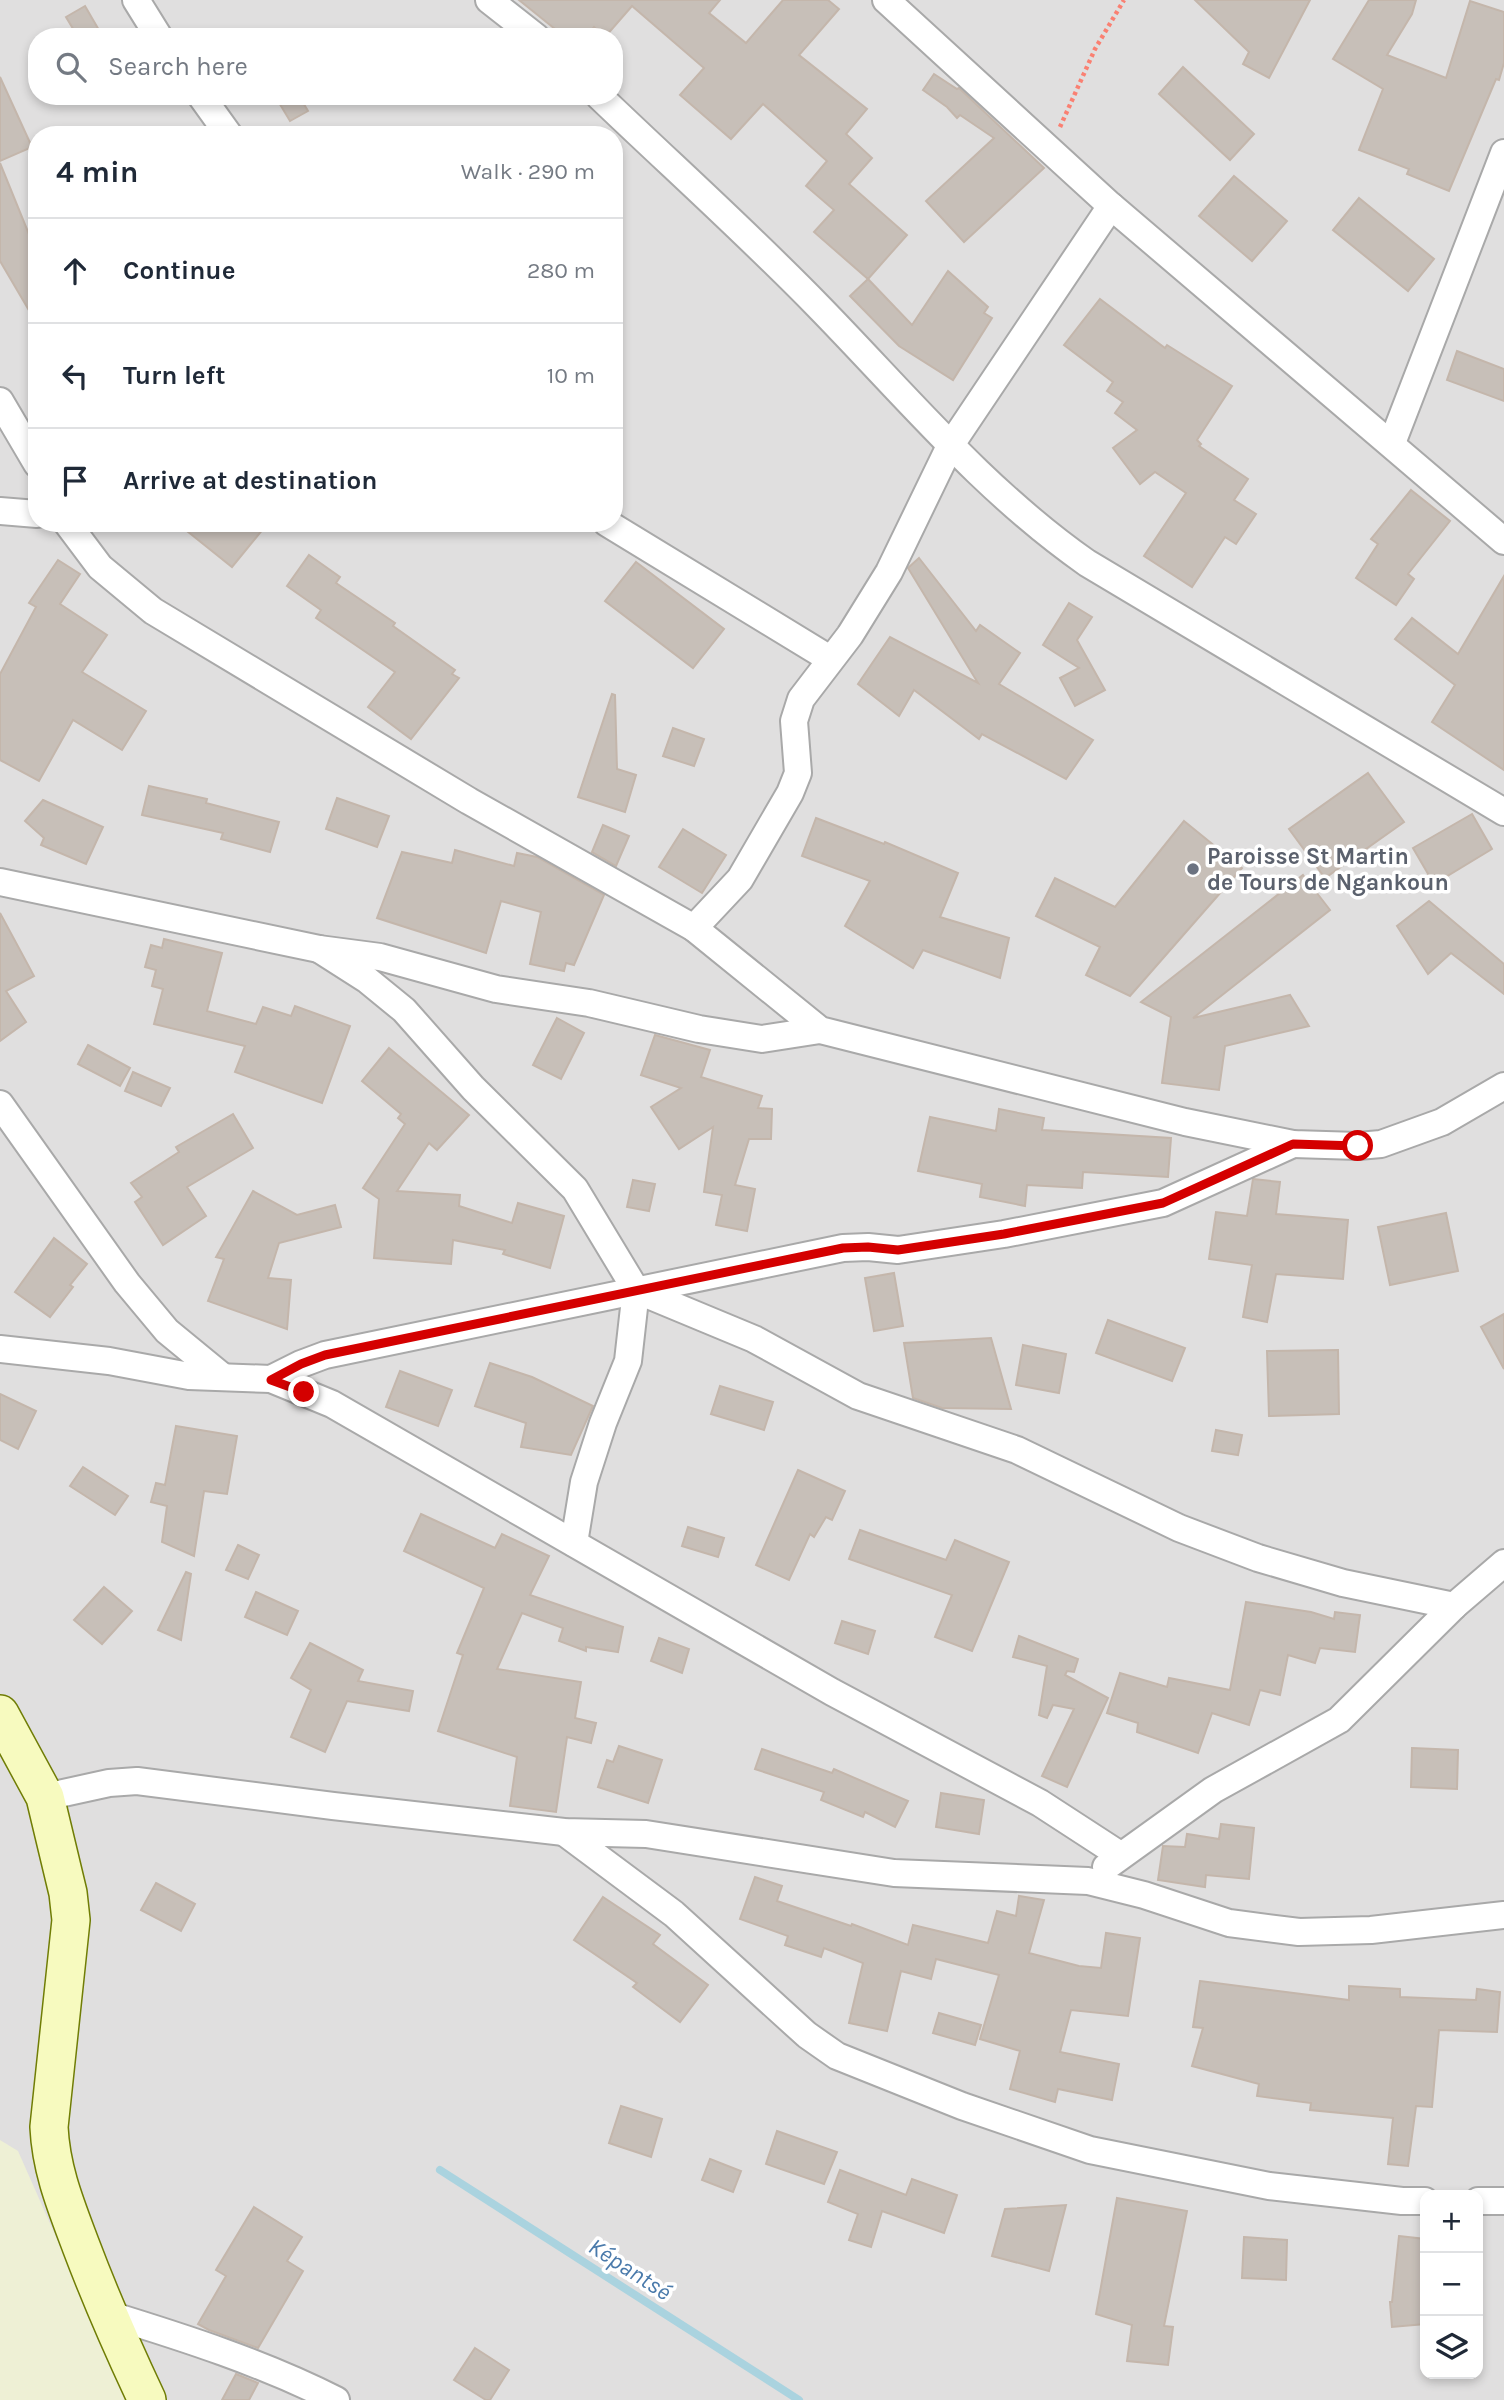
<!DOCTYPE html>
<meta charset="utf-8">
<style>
:root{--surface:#fff;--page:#f2f2f3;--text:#1f2937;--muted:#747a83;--line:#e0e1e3}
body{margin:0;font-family:Karla,sans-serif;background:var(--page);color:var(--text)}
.controls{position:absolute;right:21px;bottom:21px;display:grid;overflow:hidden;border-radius:14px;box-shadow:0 4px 10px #0003}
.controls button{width:63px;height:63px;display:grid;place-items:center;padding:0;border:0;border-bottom:2px solid var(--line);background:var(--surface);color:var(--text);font:35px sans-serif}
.stop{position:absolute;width:21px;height:21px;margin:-16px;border:5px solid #d40000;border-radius:50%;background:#fff}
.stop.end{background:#d40000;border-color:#fff;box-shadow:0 2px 7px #0008}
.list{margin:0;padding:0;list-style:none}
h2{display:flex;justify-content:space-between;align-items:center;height:91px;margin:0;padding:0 28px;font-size:30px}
h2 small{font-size:23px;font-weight:400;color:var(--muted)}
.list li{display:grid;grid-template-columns:46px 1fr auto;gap:21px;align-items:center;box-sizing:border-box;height:105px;padding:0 28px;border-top:2px solid var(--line)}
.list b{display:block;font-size:26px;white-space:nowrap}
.list em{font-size:23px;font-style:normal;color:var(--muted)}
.icon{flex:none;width:38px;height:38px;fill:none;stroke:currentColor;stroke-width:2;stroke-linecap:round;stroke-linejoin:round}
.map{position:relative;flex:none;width:1504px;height:2400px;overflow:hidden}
.search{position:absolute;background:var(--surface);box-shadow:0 4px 10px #0003;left:28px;top:28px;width:595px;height:77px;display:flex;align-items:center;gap:18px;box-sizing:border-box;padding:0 24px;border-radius:28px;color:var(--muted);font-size:26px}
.panel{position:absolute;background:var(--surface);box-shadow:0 4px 10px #0003;left:28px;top:126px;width:595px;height:406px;border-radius:28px}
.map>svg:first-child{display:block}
</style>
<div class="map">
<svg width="1504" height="2400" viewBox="0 0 1504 2400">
<rect width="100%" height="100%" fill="#f2efe9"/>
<path fill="#e0dfdf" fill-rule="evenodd" d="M0,0H1504V2400H0ZM37,37H614V96H37ZM37,135H614V523H37ZM1425,2195H1478V2374H1425Z"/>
<polygon fill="#eef0d5" points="0,2140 18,2151 128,2400 0,2400"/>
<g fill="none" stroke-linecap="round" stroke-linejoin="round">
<polyline stroke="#aad3df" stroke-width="8" points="440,2170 799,2400"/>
</g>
<g fill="#c7bfb8" stroke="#c4b6ab" stroke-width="2">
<polygon points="519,0 720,0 709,13 746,43 783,0 828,0 839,9 799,55 867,109 846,134 872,158 849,184 907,235 868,279 814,232 834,210 806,186 827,161 763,104 731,139 680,95 704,68 632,6 605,37 594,27 586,37 565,37"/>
<polygon points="1195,0 1310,0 1269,78 1243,64 1249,52"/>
<polygon points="1369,0 1416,0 1412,14 1387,55 1446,78 1470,1 1504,12 1504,63 1499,80 1496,79 1449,191 1407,174 1409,169 1359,150 1383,89 1333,59"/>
<polygon points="85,6 103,37 78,37 66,17"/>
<polygon points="1183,67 1254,134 1230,160 1159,94"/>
<polygon points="934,74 957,89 959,88 1044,168 964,242 926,201 994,138 960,115 957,118 947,107 923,90"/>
<polygon points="0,77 32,147 0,161"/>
<polygon points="275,96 299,96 308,111 290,121"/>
<polygon points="0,163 37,254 37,324 0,261"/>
<polygon points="1234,176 1287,221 1252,261 1199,216"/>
<polygon points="1359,198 1434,259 1408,291 1333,230"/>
<polygon points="948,271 988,307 984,313 992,318 953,380 899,346 850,296 868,279 912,325"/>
<polygon points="1100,299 1165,348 1167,345 1232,386 1197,440 1201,444 1199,446 1248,479 1234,500 1256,514 1236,544 1225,537 1192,587 1144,556 1186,493 1155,472 1140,484 1113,448 1137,430 1115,413 1123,402 1107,391 1113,382 1064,345"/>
<polygon points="1457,351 1504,369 1504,401 1447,380"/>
<polygon points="1411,490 1450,521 1408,574 1414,579 1396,605 1356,578 1378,544 1371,539"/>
<polygon points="177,523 268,523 232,567"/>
<polygon points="309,555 340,577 336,583 395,623 393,626 455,670 452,674 459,678 411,739 368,707 395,672 316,618 321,610 287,586"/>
<polygon points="919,558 976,631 980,625 1020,653 999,684 1093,740 1066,779 982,734 979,739 914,690 899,716 858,684 890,637 978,683 908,568"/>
<polygon points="58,560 80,574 60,604 107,635 82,672 146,711 122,750 73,720 39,781 0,760 0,674 36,607 29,603"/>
<polygon points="636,562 724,629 693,668 605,601"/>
<polygon points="1504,576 1504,770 1432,722 1455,685 1395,639 1412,618 1458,654"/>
<polygon points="1069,603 1092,617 1077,640 1105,690 1075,706 1060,678 1079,668 1043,645"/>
<polygon points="612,694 615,695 617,769 636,775 625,812 578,797"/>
<polygon points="673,728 704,739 694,766 663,756"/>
<polygon points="1368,773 1404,822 1325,878 1289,829"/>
<polygon points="149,786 207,799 206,803 279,822 270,852 221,839 223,833 142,815"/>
<polygon points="337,798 389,816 377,847 326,829"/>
<polygon points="43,800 103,827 86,864 41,845 44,838 25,821"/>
<polygon points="1472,814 1492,849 1434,884 1413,848"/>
<polygon points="816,818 884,844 885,842 958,873 940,917 1009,938 1000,978 923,950 913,968 845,926 870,881 802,856"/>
<polygon points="1184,821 1242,868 1130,996 1086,975 1100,947 1036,916 1055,878 1115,907"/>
<polygon points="603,825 629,836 616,866 592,852"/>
<polygon points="683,829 726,855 702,893 659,867"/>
<polygon points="455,850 514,866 517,853 537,857 604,895 574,965 566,963 564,971 530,964 541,912 501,901 486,953 377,918 402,852 452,863"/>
<polygon points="1303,875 1330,910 1193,1018 1290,995 1309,1026 1225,1046 1219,1090 1162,1083 1171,1017 1141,1002"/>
<polygon points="1429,901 1504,964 1504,994 1451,953 1428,974 1397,926"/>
<polygon points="0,913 34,976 6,991 26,1022 0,1041"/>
<polygon points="164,939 222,953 207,1011 256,1024 263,1007 291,1016 295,1006 350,1026 322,1103 235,1072 245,1046 154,1024 163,989 152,986 156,970 145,967 151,945 162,948"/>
<polygon points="557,1018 584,1033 561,1079 533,1065"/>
<polygon points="655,1035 710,1050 701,1077 762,1096 758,1108 772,1109 771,1139 749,1139 735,1185 755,1189 747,1231 716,1225 722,1195 704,1192 713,1127 679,1149 651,1107 681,1088 641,1075"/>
<polygon points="88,1045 130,1068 120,1086 78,1064"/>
<polygon points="389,1048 469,1115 437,1150 429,1143 397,1191 460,1195 459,1206 512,1223 518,1203 564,1216 550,1268 503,1254 505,1250 453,1240 451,1264 374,1258 379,1199 363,1188 405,1124 398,1118 401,1114 362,1081"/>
<polygon points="133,1072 170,1088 161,1106 125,1091"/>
<polygon points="999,1109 1044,1118 1042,1130 1171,1138 1168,1177 1083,1172 1082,1188 1027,1185 1025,1206 980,1197 982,1184 918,1171 930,1117 996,1131"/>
<polygon points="233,1114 253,1148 187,1187 206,1216 163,1245 135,1202 142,1197 131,1183 179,1152 176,1147"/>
<polygon points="1253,1179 1280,1182 1276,1214 1348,1220 1343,1279 1276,1274 1267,1322 1243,1317 1252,1265 1209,1259 1216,1212 1247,1216"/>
<polygon points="633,1180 655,1184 649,1211 627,1207"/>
<polygon points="253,1191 297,1215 335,1205 341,1227 279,1243 268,1278 291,1280 287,1329 208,1301 224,1259 216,1257"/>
<polygon points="1446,1213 1458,1271 1390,1285 1378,1227"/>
<polygon points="54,1238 87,1264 70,1285 73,1287 50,1317 15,1292"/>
<polygon points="894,1273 903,1326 874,1331 865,1278"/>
<polygon points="1504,1314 1504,1369 1481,1327"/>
<polygon points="1108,1320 1185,1348 1172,1381 1096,1353"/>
<polygon points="991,1338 1011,1409 942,1408 913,1398 904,1343"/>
<polygon points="1023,1345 1066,1354 1059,1393 1016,1385"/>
<polygon points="1338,1350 1339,1414 1269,1416 1267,1351"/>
<polygon points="490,1363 532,1377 593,1406 571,1455 521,1447 526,1423 475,1406"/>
<polygon points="400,1371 452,1390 438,1426 386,1407"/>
<polygon points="720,1386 773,1402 764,1430 711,1414"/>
<polygon points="0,1394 36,1411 18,1449 0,1440"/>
<polygon points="176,1426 237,1436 227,1494 204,1491 194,1556 162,1542 167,1506 151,1502 156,1483 165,1485"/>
<polygon points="1216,1430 1242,1435 1238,1455 1212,1451"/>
<polygon points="83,1467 128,1496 115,1515 70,1486"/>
<polygon points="798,1470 845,1491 832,1520 826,1517 814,1537 810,1534 789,1580 756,1565"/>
<polygon points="421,1514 495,1548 502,1534 549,1556 530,1595 623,1627 618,1652 586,1647 586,1651 559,1641 563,1628 522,1613 497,1669 581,1682 575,1718 596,1723 591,1743 567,1737 556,1812 510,1806 517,1757 438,1731 463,1655 457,1653 484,1588 404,1551"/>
<polygon points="688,1527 724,1538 718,1557 682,1546"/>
<polygon points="860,1530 946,1560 955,1540 1009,1562 972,1651 935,1637 952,1595 849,1559"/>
<polygon points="238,1545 259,1555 248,1579 226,1570"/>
<polygon points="186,1572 191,1574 181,1640 158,1630"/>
<polygon points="104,1587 132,1611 102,1644 74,1620"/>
<polygon points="256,1592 298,1611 287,1635 245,1617"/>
<polygon points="1246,1602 1311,1612 1334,1619 1335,1612 1360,1615 1355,1652 1320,1648 1315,1663 1288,1655 1280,1695 1260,1690 1249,1725 1212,1713 1198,1753 1137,1732 1138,1723 1107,1713 1120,1673 1167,1687 1169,1678 1230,1690"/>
<polygon points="842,1621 875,1631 868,1654 835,1643"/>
<polygon points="1019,1636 1078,1659 1074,1672 1067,1671 1065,1675 1108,1698 1067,1787 1042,1776 1074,1709 1053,1705 1047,1718 1039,1715 1047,1666 1013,1657"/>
<polygon points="659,1638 689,1649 682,1673 651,1661"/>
<polygon points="310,1643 363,1670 358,1681 413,1691 409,1711 347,1701 325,1752 291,1737 311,1690 291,1678"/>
<polygon points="619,1746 662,1760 648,1803 598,1787 607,1760 613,1762"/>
<polygon points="1412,1748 1458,1750 1457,1789 1411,1787"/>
<polygon points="762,1749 832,1773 834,1769 908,1801 895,1827 865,1812 863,1817 821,1800 824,1792 755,1769"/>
<polygon points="941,1793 984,1800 979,1834 936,1827"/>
<polygon points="1221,1824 1254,1828 1249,1879 1206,1875 1205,1887 1158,1880 1163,1846 1185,1847 1187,1834 1219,1839"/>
<polygon points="755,1877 782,1886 777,1901 851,1926 852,1924 908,1945 913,1925 988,1943 997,1911 1016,1916 1019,1896 1044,1900 1029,1953 1079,1966 1101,1968 1106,1933 1140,1938 1128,2016 1071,2010 1060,2052 1119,2064 1112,2100 1058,2089 1055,2102 1010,2089 1020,2051 980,2039 999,1975 936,1959 931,1979 901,1971 887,2031 849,2023 863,1963 824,1948 821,1957 785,1945 788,1936 740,1919"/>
<polygon points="156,1883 195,1904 181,1931 141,1910"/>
<polygon points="603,1897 660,1935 653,1944 708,1985 680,2022 633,1987 637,1983 574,1940"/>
<polygon points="1200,1981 1349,2000 1349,1986 1400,1989 1400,1997 1476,2000 1477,1989 1500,1992 1497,2032 1439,2030 1432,2107 1416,2106 1408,2166 1388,2164 1393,2118 1310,2110 1311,2103 1257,2096 1259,2084 1192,2066 1203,2028 1193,2027"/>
<polygon points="939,2013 981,2025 975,2045 933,2033"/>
<polygon points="621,2106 662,2119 651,2157 609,2143"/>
<polygon points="777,2131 837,2152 824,2184 766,2164"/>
<polygon points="710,2159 741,2171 733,2192 702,2180"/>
<polygon points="840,2170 906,2195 912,2179 957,2195 944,2233 882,2211 871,2247 849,2240 858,2214 828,2202"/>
<polygon points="1117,2198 1187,2211 1164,2326 1173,2327 1168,2365 1127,2361 1132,2325 1096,2314"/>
<polygon points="1066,2205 1049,2271 992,2256 1005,2209"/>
<polygon points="254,2207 302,2237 287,2261 303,2271 258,2348 209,2330 198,2324 226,2276 216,2270"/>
<polygon points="1399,2236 1425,2239 1425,2324 1392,2327 1390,2302 1392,2302"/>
<polygon points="1244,2237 1287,2240 1286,2280 1242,2278"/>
<polygon points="475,2348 509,2370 490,2400 486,2400 454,2380"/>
<polygon points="236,2374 258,2383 249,2400 222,2400"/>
</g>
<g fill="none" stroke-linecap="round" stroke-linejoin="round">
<g stroke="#a9a9a9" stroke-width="30">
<g id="minor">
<polyline points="136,0 159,37"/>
<polyline points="489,0 536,37"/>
<polyline points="886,0 1111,206 1504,541"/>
<polyline points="201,96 229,135"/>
<path d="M599,96C672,166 748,234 818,306C905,395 984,491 1087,563L1504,812"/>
<polyline points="0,401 37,464"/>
<polyline points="1392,443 1504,153"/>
<polyline points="0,511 37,514"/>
<polyline points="67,523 100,567 153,611 469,801 694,928 820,1030 1185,1122 1293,1144 1358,1146 1381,1144 1442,1122 1504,1086"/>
<polyline points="607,523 830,659"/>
<polyline points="0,882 319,949 380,957 496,989 589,1003 699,1029 762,1039 820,1030"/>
<polyline points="694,928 740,879 790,793 798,773 794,721 801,699 850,635 889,572 950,446 1111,206"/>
<polyline points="319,949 366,979 404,1010 473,1088 575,1189 636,1290 754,1339 858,1396 1017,1450 1179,1528 1258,1558 1343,1583 1454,1606"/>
<polyline points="0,1104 127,1283 167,1331 223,1377"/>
<polyline points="0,1349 109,1361 189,1376 271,1379 332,1404 832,1692 1040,1803 1120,1855"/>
<polyline points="271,1379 301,1364 325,1355 843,1248 868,1247 898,1250 1004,1234 1163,1203 1293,1144"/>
<polyline points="574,1543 584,1482 603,1423 628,1361 636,1290"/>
<polyline points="45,1797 109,1783 137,1781 333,1806 564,1832 646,1834 894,1873 1088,1881 1144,1895 1229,1923 1299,1932 1371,1930 1504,1915"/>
<polyline points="564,1832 674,1914 807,2035 837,2056 962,2106 1090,2150 1269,2186 1402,2201 1425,2201"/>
<polyline points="1106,1867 1213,1790 1339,1720 1454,1606 1504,1563"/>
<polyline points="1478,2201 1504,2201"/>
<path d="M107,2314C185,2338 263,2363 336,2400"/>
</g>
</g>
<g stroke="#707d05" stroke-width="40">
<path id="secondary" d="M0,1714L45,1797L68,1893L71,1920L49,2127C51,2170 66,2206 81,2246C101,2299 123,2349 147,2400"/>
</g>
<polyline stroke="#fa8072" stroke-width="4.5" stroke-dasharray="3.5 3.5" stroke-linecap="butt" points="1060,127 1095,49 1124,0"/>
<use href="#minor" stroke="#fff" stroke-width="26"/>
<use href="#secondary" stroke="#f7fabf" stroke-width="37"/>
</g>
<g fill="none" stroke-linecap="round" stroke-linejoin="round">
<polyline stroke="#d40000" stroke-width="9" points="304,1392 271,1380 301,1364 325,1355 843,1248 868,1247 898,1250 1004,1234 1163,1203 1293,1144 1358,1146"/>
</g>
<circle fill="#6b7280" stroke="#fff" stroke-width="2.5" cx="1193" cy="869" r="7"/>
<g text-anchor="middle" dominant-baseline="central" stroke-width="7" stroke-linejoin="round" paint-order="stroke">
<g font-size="23" font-weight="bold" fill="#5b616d" stroke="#fff" text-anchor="start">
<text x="1207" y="856">Paroisse St Martin<tspan x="1207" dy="26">de Tours de Ngankoun</tspan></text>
</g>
<g font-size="24" font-style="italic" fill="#4a7aab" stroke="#fff">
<text transform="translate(630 2269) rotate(33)">Képantsé</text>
</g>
</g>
</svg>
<div class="controls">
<button>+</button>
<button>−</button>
<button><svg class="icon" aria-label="layers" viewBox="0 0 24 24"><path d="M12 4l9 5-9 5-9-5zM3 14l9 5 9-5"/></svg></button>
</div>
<div class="stop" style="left:1358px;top:1146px"></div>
<div class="stop end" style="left:304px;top:1392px"></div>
<div class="search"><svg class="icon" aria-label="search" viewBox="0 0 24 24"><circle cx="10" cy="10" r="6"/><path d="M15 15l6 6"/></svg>Search here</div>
<section class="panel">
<h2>4 min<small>Walk · 290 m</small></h2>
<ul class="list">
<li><svg class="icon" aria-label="ahead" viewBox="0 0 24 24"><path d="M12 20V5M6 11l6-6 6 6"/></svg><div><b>Continue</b></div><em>280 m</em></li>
<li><svg class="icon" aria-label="left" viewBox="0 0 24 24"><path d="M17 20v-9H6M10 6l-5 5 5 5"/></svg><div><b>Turn left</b></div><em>10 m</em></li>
<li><svg class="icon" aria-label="arrive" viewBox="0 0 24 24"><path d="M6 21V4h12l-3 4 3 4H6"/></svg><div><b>Arrive at destination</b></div></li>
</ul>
</section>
</div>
